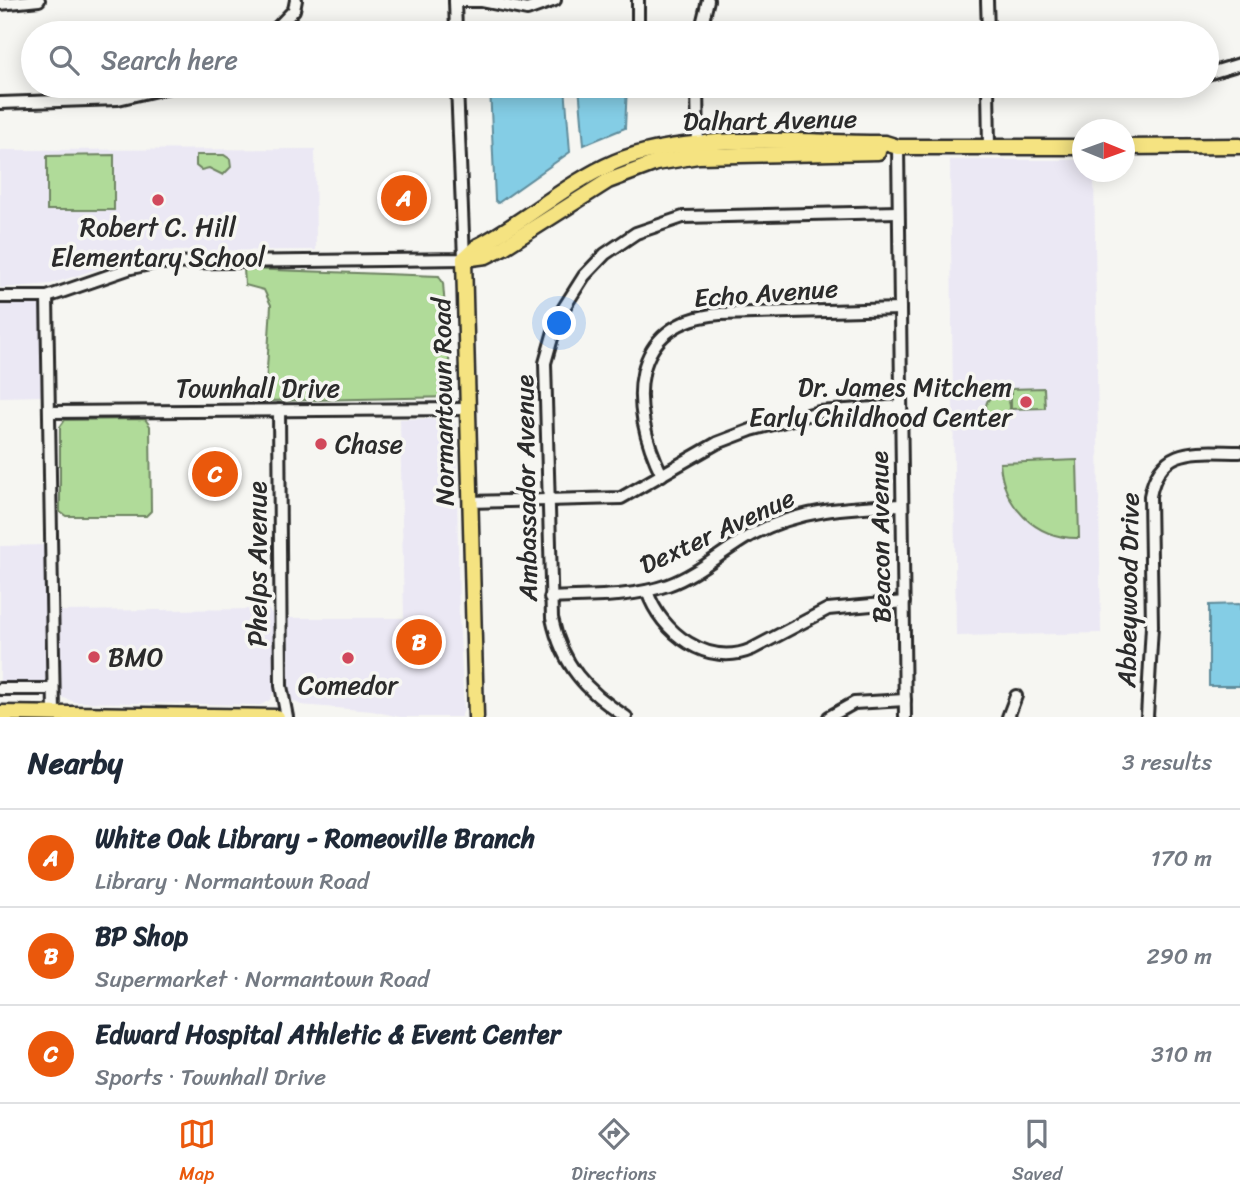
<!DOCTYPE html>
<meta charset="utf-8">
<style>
:root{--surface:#fff;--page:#f2f2f3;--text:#1f2937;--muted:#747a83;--line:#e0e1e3;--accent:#ea580c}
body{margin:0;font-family:Sriracha,sans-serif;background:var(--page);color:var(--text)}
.compass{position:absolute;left:1072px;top:119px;width:63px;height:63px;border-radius:50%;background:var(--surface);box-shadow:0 4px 18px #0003;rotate:91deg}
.you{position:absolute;left:560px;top:324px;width:24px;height:24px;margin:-18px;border:5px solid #fff;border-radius:50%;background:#1a73e8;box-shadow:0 0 0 10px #1a73e833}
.badge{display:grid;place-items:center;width:46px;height:46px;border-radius:50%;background:var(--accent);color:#fff;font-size:23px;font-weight:700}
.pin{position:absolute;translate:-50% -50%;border:4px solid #fff;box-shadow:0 2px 7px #0006}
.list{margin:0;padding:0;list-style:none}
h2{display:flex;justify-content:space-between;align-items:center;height:91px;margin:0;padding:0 28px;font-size:30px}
h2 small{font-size:23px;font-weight:400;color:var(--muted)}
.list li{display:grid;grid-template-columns:46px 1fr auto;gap:21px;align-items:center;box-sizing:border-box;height:98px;padding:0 28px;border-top:2px solid var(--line)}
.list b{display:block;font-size:26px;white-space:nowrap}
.list p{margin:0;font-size:23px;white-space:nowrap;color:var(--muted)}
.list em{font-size:23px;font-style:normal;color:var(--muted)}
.icon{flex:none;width:38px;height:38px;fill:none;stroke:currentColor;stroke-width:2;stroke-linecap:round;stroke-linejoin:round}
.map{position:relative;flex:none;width:1240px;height:717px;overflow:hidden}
.search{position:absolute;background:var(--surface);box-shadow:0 4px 18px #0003;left:21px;right:21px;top:21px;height:77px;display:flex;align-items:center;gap:18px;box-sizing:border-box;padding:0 24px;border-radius:38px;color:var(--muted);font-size:26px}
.sheet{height:385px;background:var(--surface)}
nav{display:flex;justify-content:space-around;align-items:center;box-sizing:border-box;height:98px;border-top:2px solid var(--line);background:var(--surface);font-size:19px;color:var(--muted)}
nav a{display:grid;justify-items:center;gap:4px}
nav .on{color:var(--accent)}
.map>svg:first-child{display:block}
</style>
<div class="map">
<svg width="1240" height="717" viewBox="0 0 1240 717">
<rect width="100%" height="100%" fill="#f6f6f2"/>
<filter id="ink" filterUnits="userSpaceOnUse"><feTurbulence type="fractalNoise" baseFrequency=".0143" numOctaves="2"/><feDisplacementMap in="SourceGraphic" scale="14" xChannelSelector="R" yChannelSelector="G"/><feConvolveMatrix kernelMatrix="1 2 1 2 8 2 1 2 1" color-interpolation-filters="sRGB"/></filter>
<g filter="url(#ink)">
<g fill="#ebe8f4">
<polygon points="315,149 316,250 153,251 51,284 0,288 0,150"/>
<polygon points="950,160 1082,160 1082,172 1094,172 1101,633 956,636"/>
<polygon points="42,304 44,396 0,397 0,305"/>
<polygon points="400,419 453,419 456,424 459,617 464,710 461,717 400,717 372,711 301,705 293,701 289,693 288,618 404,618"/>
<polygon points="46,545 47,684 0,683 0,546"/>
<polygon points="268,609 275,617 275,690 270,700 261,705 75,702 61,697 55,690 55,611"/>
</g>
<g fill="#b0db99" stroke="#6e8362" stroke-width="2">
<polygon points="114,155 114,210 47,210 47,156"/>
<polygon points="196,155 224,155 230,159 231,167 223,175 209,168 201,170 196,166"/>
<polygon points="244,269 439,276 443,283 452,397 265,401 271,305 264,290 245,285"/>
<polygon points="1044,388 1045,408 1011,409 1011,389"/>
<circle cx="998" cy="407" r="12"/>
<polygon points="145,419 150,426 151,511 146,516 66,516 60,512 60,427 65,420"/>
<path d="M1077,460L1079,538C1035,539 1003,506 1000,463Z"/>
</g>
<g fill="#84cde5" stroke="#608c9b" stroke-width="2">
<polygon points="490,86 565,86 570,152 498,203 495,200"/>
<polygon points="579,86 627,86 625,128 584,145"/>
<polygon points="1240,604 1240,686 1209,686 1209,605"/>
</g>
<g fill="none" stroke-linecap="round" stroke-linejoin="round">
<g stroke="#2b2b2b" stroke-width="16">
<g id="minor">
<polyline points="455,0 456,33"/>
<polyline points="987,0 988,33"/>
<polyline points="455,1 482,1 527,10 555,0"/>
<polyline points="0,4 39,0"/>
<polyline points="272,33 294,10 296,0"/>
<polyline points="638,33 638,0"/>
<polyline points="700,33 708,0"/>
<polyline points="1207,74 1240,64"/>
<polyline points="697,86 698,149"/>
<polyline points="988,86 989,147"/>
<polyline points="0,103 118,99 174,86"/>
<polyline points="898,147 905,717"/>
<polyline points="0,297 47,297 131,268 155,263 464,259 457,86"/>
<polyline points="47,297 54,713"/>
<polyline points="279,410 281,686 287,717"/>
<polyline points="49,412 467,409"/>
<path d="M662,475C628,407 627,322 720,314L900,309"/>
<polyline points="469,502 621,498 717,443 751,430 819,412 901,406"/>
<path d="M647,591C661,633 708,668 752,649L828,609L904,602"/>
<path d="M550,598C590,596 630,598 668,585C697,575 724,550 751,535C800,509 849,507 902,505"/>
<polyline points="0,689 53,689"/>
<path d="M626,717C586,691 562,665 552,618L545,363L558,317L584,276L605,254L636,233L683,217L898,212"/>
<polyline points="829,717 854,703 905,700"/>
<polyline points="1008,717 1016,696"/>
<path d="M1147,717L1152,626L1150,496C1160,444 1197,452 1240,452"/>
</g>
</g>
<g stroke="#2b2b2b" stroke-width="19">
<g id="major">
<polyline points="1124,147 1240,146"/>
<path d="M464,259L478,246C525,222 566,183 615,162C687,131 805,143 885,143L898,147H1082"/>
<polyline points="464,259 486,256 504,247 608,181 656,163 698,156 878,152"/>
<polyline points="464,259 476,717"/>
<polyline points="0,713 277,717"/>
</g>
</g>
<use href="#minor" stroke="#f6f6f2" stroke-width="10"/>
<use href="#major" stroke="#f5e381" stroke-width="14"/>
</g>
</g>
<g fill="#d1495b" stroke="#f6f6f2" stroke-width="2.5">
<circle cx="158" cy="200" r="7"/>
<circle cx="1026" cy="402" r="7"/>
<circle cx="321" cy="444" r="7"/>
<circle cx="94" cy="657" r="7"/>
<circle cx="348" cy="658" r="7"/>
</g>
<g text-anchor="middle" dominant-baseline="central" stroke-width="7" stroke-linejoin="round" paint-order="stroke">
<g font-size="26" fill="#2b2b2b" stroke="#f6f6f2">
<text transform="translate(770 120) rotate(-1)">Dalhart Avenue</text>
<text transform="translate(766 293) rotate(-4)">Echo Avenue</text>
<text x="258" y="388">Townhall Drive</text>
<text transform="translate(443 402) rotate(-91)">Normantown Road</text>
<text transform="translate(526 488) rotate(-91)">Ambassador Avenue</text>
<text transform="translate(717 531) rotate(-25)">Dexter Avenue</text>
<text transform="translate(880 537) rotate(-91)">Beacon Avenue</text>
<text transform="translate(257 564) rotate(-90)">Phelps Avenue</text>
<text transform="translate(1128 590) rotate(-89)">Abbeywood Drive</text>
</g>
<g font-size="26" fill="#2b2b2b" stroke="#f6f6f2">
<text x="158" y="227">Robert C. Hill<tspan x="158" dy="30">Elementary School</tspan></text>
<text x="1012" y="387" text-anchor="end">Dr. James Mitchem<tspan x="1012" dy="30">Early Childhood Center</tspan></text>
<text x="335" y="444" text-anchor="start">Chase</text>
<text x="108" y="657" text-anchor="start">BMO</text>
<text x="348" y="685">Comedor</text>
</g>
</g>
</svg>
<svg class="compass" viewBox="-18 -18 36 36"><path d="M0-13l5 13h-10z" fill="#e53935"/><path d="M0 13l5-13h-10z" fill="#747a83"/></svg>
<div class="you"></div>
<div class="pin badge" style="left:404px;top:198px">A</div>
<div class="pin badge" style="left:419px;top:642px">B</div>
<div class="pin badge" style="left:215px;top:474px">C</div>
<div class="search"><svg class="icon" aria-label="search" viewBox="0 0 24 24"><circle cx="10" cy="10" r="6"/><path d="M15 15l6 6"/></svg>Search here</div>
</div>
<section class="sheet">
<h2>Nearby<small>3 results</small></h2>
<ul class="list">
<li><span class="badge">A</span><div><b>White Oak Library - Romeoville Branch</b><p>Library · Normantown Road</p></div><em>170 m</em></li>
<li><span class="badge">B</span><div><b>BP Shop</b><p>Supermarket · Normantown Road</p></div><em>290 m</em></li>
<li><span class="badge">C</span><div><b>Edward Hospital Athletic &amp; Event Center</b><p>Sports · Townhall Drive</p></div><em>310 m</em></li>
</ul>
</section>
<nav>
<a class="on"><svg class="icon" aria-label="map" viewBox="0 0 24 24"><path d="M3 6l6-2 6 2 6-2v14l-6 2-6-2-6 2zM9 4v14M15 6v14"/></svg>Map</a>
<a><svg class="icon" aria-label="directions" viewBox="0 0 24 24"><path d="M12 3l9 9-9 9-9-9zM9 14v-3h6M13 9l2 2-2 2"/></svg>Directions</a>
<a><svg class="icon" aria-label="saved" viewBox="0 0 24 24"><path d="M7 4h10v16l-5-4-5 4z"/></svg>Saved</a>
</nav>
